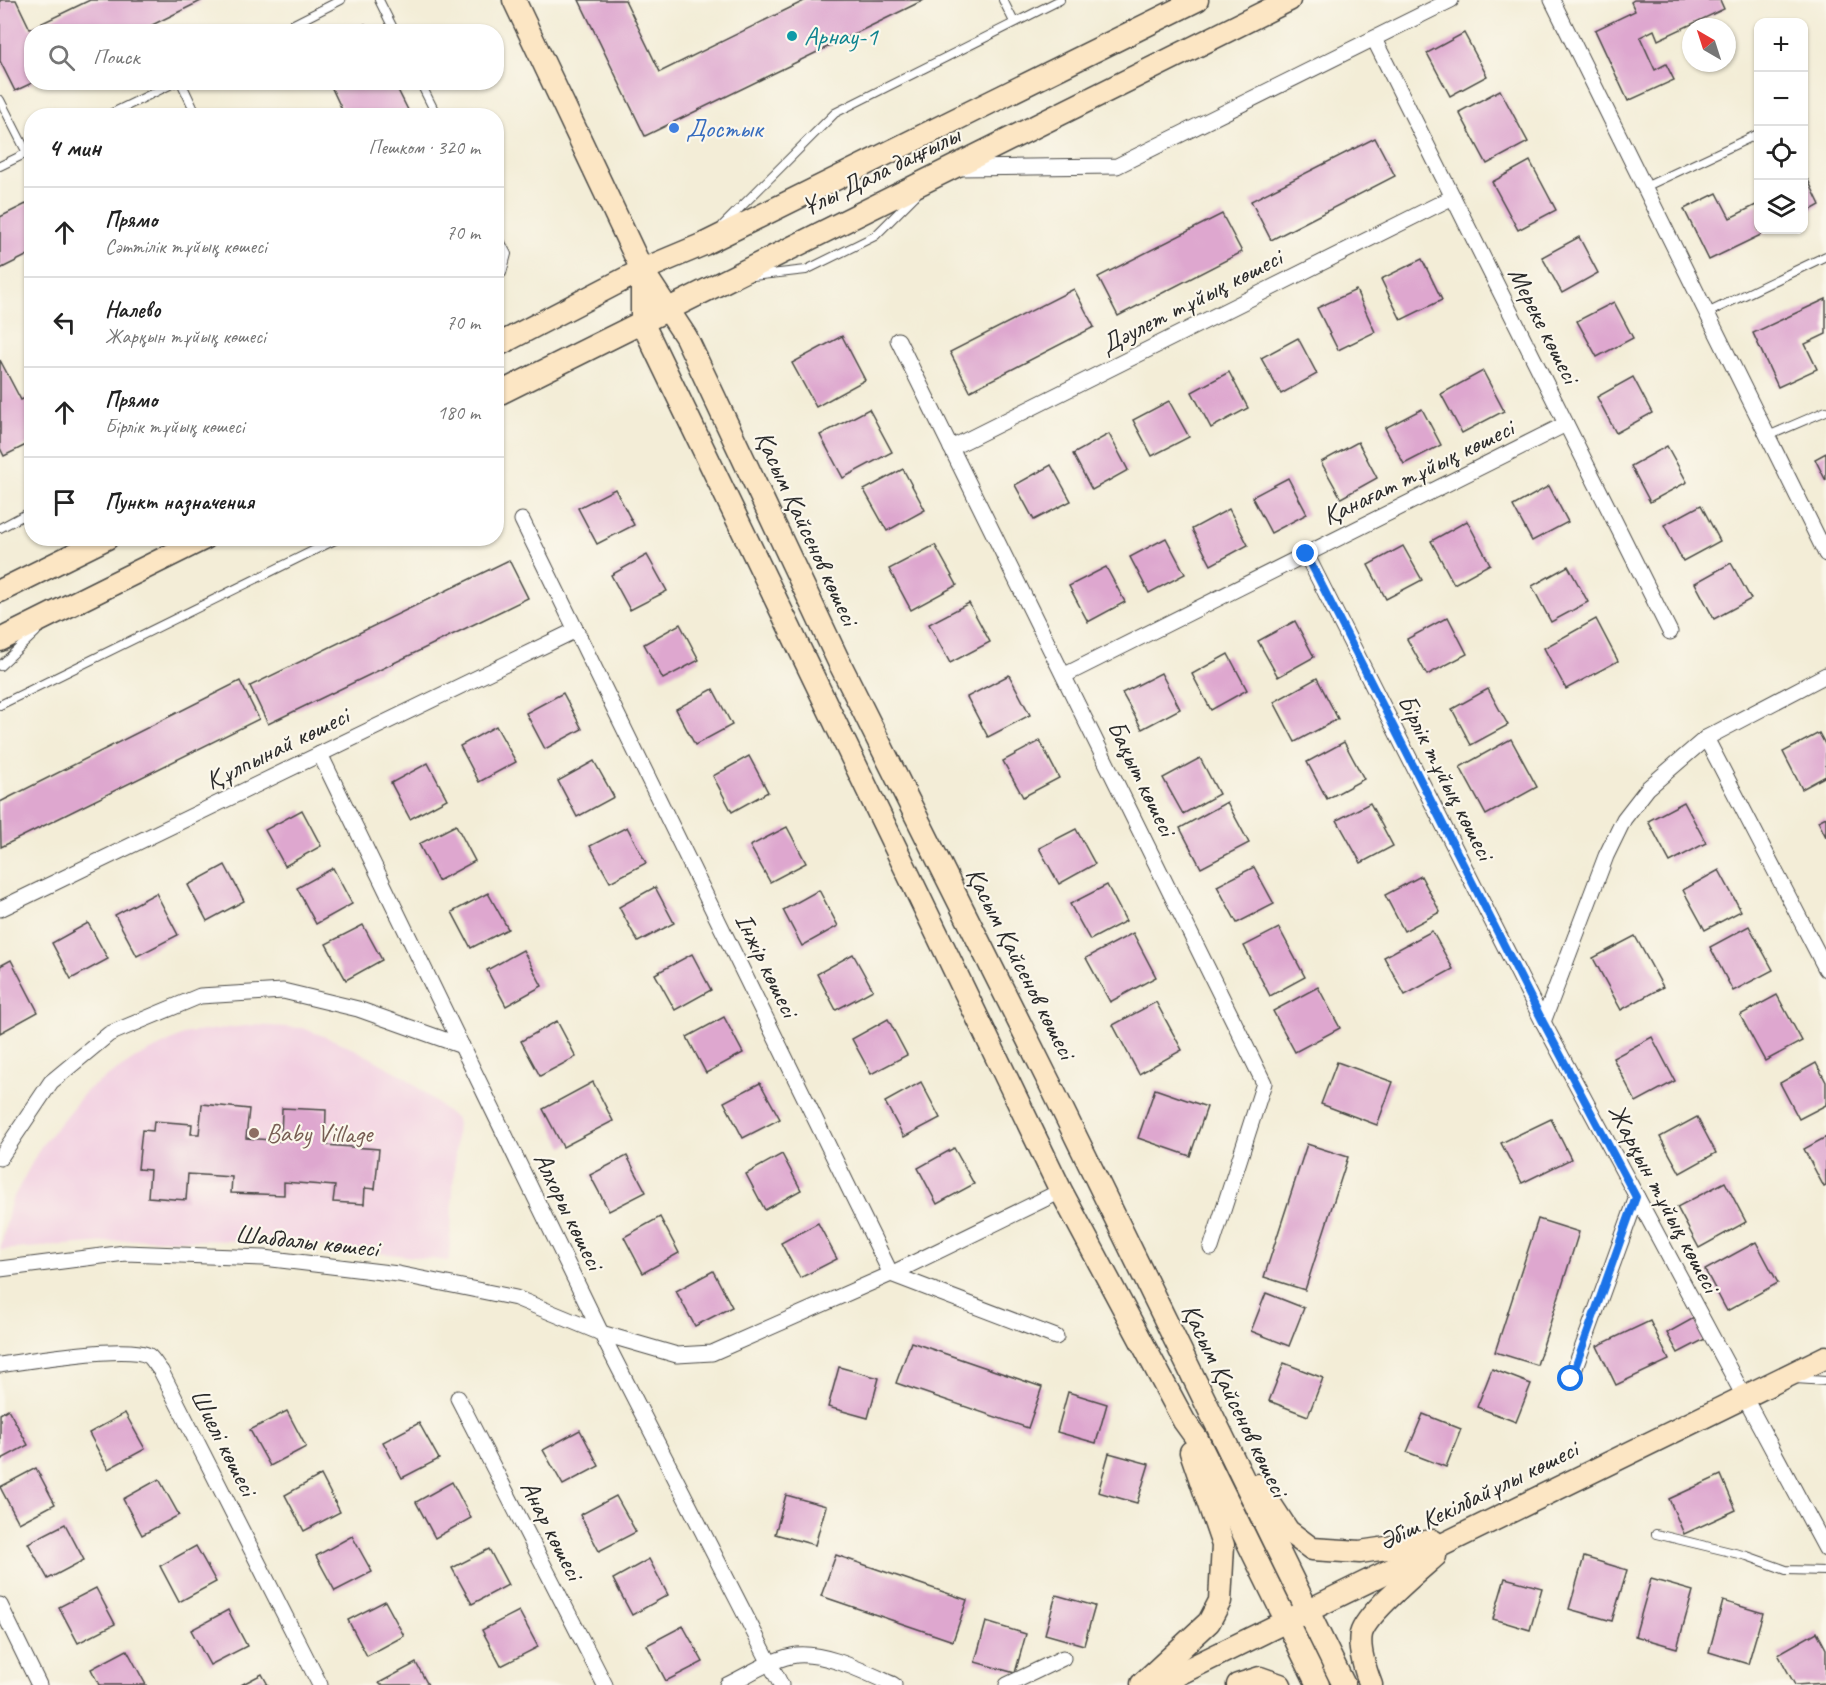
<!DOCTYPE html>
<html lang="ru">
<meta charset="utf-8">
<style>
:root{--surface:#fff;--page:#f6f6f6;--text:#222;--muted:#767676;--line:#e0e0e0}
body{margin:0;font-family:Caveat,sans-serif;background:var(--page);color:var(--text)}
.controls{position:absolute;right:18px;top:18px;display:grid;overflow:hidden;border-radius:12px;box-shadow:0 2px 4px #0004}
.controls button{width:54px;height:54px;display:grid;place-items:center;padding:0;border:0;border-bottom:2px solid var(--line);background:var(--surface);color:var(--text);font:30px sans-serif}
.compass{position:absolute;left:1682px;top:18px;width:54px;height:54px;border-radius:50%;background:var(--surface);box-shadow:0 2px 4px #0004;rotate:321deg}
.stop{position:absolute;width:18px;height:18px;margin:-14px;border:4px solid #1a73e8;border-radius:50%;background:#fff}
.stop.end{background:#1a73e8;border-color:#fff;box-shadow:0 2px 6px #0008}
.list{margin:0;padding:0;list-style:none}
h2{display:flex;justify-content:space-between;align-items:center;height:78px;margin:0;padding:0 24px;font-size:26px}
h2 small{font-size:20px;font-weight:400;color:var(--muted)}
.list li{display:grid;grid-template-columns:39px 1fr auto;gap:18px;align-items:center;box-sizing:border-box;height:90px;padding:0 24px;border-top:2px solid var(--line)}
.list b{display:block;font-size:22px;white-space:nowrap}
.list p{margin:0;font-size:20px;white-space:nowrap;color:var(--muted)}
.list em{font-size:20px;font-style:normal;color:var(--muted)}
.icon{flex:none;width:33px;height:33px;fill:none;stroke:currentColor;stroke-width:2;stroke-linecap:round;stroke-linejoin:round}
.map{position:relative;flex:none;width:1826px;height:1685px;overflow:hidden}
.search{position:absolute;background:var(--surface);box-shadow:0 2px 4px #0004;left:24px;top:24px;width:480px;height:66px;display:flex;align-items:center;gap:15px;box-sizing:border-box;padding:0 21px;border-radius:24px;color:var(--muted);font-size:22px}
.panel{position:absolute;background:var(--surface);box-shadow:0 2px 4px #0004;left:24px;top:108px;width:480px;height:438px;border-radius:24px}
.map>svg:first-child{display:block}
</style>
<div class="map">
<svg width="1826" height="1685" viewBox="0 0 1826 1685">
<rect width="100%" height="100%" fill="#fbf7ec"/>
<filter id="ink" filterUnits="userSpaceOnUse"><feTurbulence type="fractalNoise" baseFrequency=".0167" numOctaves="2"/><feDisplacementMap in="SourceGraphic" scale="12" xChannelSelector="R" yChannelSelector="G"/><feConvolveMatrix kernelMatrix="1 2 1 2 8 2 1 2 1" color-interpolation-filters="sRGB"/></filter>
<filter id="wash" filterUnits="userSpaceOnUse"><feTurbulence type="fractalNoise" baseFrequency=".008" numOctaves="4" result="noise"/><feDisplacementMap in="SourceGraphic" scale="24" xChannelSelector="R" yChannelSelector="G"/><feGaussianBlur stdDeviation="1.35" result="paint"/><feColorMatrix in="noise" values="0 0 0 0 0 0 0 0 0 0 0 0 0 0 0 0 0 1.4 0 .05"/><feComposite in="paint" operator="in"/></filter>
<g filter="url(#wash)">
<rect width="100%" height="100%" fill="#f3edd7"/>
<polygon fill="#f2cfe1" points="253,1025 303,1028 349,1046 404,1076 457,1120 449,1261 284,1242 145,1239 0,1250 11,1202 41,1146 87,1090 134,1059 187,1033"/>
<g id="blocks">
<g fill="#dea7cf">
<polygon points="0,0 16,0 30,29 90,0 203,0 138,32 32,32 32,83 15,91 0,61"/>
<polygon points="579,0 625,0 660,72 806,0 924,0 645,136"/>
<polygon points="1634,0 1720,0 1724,9 1658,40 1654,30 1640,37 1655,70 1666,64 1674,80 1628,101 1595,30 1635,11 1631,2"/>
<polygon points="365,24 369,32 350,32"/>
<polygon points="1464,33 1487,76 1450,96 1427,53"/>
<polygon points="329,82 394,82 411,116 345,116"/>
<polygon points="1500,90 1528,142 1487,164 1459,112"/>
<polygon points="1375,138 1395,176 1271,240 1251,201"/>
<polygon points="1530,161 1556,210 1518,230 1492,182"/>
<polygon points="1808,180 1820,205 1804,214 1804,182"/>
<polygon points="1717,193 1730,218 1758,204 1758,230 1771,230 1709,260 1684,209"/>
<polygon points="32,201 32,253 0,269 0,217"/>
<polygon points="1222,214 1242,252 1118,316 1098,277"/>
<polygon points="1579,237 1598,273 1562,293 1542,257"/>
<polygon points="1422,259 1442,300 1401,320 1381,279"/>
<polygon points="1074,289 1094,327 970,391 950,352"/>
<polygon points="1356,290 1375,332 1338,350 1317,308"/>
<polygon points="1826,299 1826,334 1805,344 1817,369 1778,387 1753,333"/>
<polygon points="1614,302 1633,338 1597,357 1577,321"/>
<polygon points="842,336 865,380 816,407 792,363"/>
<polygon points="1298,338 1317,374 1281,394 1261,358"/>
<polygon points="0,360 21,400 32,395 32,442 4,456 0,448"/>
<polygon points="1483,371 1504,411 1462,433 1441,394"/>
<polygon points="1229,372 1248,408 1211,428 1192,392"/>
<polygon points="1633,377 1652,413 1616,433 1597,397"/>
<polygon points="1169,401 1189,437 1152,456 1133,420"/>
<polygon points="869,409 892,452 843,478 820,435"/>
<polygon points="1422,409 1441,445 1404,464 1385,428"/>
<polygon points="1109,434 1128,470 1092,490 1073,454"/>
<polygon points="1358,442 1377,478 1341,498 1321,462"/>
<polygon points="1667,446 1687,482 1650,502 1631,466"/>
<polygon points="1826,453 1826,481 1815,459"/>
<polygon points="1051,465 1071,501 1034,520 1015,485"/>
<polygon points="903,469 925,510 887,531 864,490"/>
<polygon points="1288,478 1307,514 1271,533 1252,497"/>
<polygon points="1549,486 1568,522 1532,541 1513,506"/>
<polygon points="615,489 634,525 597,544 578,508"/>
<polygon points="1701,505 1720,541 1683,561 1664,525"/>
<polygon points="1229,509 1248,545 1211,565 1192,529"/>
<polygon points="1467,521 1490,564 1454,584 1431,541"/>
<polygon points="1166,538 1185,574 1149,593 1130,557"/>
<polygon points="935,545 957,585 911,610 889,569"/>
<polygon points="1403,546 1422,580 1386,599 1368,565"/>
<polygon points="647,555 667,591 630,610 611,575"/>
<polygon points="509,560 528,598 268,724 250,686"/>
<polygon points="1731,563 1751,599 1714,619 1695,583"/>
<polygon points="1568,566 1588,602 1551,622 1532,586"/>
<polygon points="1106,567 1125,602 1088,622 1069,586"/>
<polygon points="969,603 990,642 950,663 929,624"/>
<polygon points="1448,617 1467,654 1427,675 1407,639"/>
<polygon points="1596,619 1618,661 1566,689 1544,648"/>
<polygon points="1295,621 1314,657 1278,677 1258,641"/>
<polygon points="680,624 699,660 663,679 644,644"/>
<polygon points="1228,654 1247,690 1211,710 1192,674"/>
<polygon points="1161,673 1180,709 1142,729 1122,693"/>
<polygon points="1009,675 1030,715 988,737 967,697"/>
<polygon points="1317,678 1338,719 1295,742 1274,702"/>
<polygon points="240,681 259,719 1,847 0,802"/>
<polygon points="713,689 732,725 695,745 676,709"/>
<polygon points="1488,689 1508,725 1471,745 1452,709"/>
<polygon points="563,693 582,729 545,749 526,713"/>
<polygon points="496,726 516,762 479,782 460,746"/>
<polygon points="1819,733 1826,746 1826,776 1802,789 1783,752"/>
<polygon points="1511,739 1537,787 1486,815 1460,767"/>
<polygon points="1040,741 1059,778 1023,797 1003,761"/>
<polygon points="1344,742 1364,779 1327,799 1307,762"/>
<polygon points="749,756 768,792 732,812 713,776"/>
<polygon points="1200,758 1219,794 1183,814 1163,778"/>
<polygon points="594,761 614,797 577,817 558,781"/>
<polygon points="428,763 447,799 410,819 391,783"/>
<polygon points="1227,802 1249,843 1201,868 1180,828"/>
<polygon points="1684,802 1706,843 1670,862 1648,821"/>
<polygon points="1370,803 1393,846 1361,863 1337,820"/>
<polygon points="302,810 321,846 285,866 265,830"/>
<polygon points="1826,817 1826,837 1818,821"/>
<polygon points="456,825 475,861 438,881 419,844"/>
<polygon points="627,827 646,863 610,882 590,846"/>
<polygon points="787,827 806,863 770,882 750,846"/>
<polygon points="1076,829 1095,864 1059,884 1039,848"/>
<polygon points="225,865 244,901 207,921 188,885"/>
<polygon points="1254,867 1274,904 1237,923 1217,886"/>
<polygon points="333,868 352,904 316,924 297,888"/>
<polygon points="1719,870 1741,911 1705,930 1683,890"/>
<polygon points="1421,876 1440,912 1404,931 1385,895"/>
<polygon points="1107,885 1126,921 1090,940 1070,904"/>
<polygon points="655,887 674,923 638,942 619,907"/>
<polygon points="819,890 838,926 802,946 783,910"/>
<polygon points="156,893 178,935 137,956 115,915"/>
<polygon points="488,893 508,929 471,948 452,912"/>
<polygon points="88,923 108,959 71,979 52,943"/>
<polygon points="363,925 382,960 346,980 326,944"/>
<polygon points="1749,926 1773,970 1733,991 1710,947"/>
<polygon points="1279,928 1305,977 1270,996 1244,946"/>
<polygon points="1432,931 1453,969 1405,995 1384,957"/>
<polygon points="1133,933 1156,977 1110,1002 1086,958"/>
<polygon points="1635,936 1663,987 1621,1010 1593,958"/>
<polygon points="523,950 542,986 506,1006 487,970"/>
<polygon points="692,954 711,990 675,1010 655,974"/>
<polygon points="853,954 873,990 836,1010 817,974"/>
<polygon points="11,960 38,1012 0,1033 0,966"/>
<polygon points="1318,987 1340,1028 1295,1052 1273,1011"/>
<polygon points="1777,995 1802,1041 1765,1061 1740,1015"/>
<polygon points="1156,1002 1182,1050 1139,1074 1113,1025"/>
<polygon points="724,1017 743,1053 706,1073 687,1037"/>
<polygon points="888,1019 907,1055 871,1074 852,1039"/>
<polygon points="557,1021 576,1057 540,1076 521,1041"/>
<polygon points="1652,1037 1675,1081 1636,1102 1613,1058"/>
<polygon points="1337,1062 1393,1082 1377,1125 1321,1104"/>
<polygon points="1816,1063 1826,1082 1826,1105 1799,1119 1780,1083"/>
<polygon points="593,1082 613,1121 563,1147 543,1109"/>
<polygon points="921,1082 940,1118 904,1137 885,1102"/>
<polygon points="760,1083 780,1119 743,1138 724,1102"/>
<polygon points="1155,1089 1207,1107 1190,1156 1138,1138"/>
<polygon points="202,1104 249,1109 246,1138 281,1141 282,1108 326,1110 325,1145 379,1149 375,1189 365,1188 364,1204 333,1202 335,1186 284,1182 284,1195 231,1193 232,1177 188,1174 186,1200 148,1197 150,1170 138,1169 142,1130 153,1131 154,1121 192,1124 191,1134 199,1134"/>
<polygon points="1697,1117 1716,1153 1680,1173 1660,1137"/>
<polygon points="1551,1119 1571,1159 1522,1183 1501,1143"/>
<polygon points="1826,1137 1826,1186 1824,1187 1804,1149"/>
<polygon points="1307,1144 1348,1157 1305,1290 1264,1277"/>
<polygon points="954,1148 974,1184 937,1204 918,1168"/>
<polygon points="782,1154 801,1190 765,1210 746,1174"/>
<polygon points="627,1156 646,1192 609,1211 590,1175"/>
<polygon points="1725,1182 1746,1222 1699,1248 1677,1207"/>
<polygon points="660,1217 679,1253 643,1273 624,1237"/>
<polygon points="1538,1219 1579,1232 1537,1365 1495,1352"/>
<polygon points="818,1223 837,1259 800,1278 781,1243"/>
<polygon points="1756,1242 1778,1283 1727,1311 1705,1270"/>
<polygon points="713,1271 732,1307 695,1326 676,1291"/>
<polygon points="1266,1293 1304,1308 1289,1346 1251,1331"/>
<polygon points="1694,1318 1705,1339 1678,1353 1667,1333"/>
<polygon points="1650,1321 1669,1360 1616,1385 1597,1346"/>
<polygon points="911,1342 1042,1387 1028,1428 896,1383"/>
<polygon points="1284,1363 1323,1378 1308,1416 1269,1401"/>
<polygon points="839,1367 879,1378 868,1418 828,1407"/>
<polygon points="1492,1369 1531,1384 1516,1422 1477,1407"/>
<polygon points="1068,1392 1107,1404 1096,1443 1057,1432"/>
<polygon points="8,1409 28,1445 0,1460 0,1414"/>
<polygon points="287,1411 306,1447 270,1466 250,1430"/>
<polygon points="125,1413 145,1449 108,1469 89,1433"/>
<polygon points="1423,1414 1461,1429 1446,1467 1407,1452"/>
<polygon points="419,1423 439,1459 402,1478 383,1442"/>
<polygon points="580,1430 599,1466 563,1485 543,1450"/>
<polygon points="1109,1453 1149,1464 1137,1503 1098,1492"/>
<polygon points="36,1468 55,1504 19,1523 0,1487"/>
<polygon points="321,1475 340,1512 304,1531 285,1495"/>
<polygon points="1721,1475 1736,1510 1684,1534 1669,1499"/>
<polygon points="159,1479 179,1515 142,1535 123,1499"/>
<polygon points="452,1482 471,1518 435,1538 416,1502"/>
<polygon points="786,1495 826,1506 815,1545 775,1534"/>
<polygon points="616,1496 636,1532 599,1551 580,1515"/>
<polygon points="65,1524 84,1560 48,1579 28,1543"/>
<polygon points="352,1536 372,1572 335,1591 316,1556"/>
<polygon points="196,1546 216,1582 179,1602 160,1566"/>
<polygon points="489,1549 508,1585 472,1604 452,1568"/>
<polygon points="836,1555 967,1600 953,1641 821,1596"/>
<polygon points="1584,1557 1627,1570 1612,1621 1569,1609"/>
<polygon points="649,1559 668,1595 632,1615 613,1579"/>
<polygon points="1505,1578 1542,1588 1530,1630 1493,1619"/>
<polygon points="1651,1579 1693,1591 1677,1648 1635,1636"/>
<polygon points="96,1588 115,1624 78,1643 59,1607"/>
<polygon points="1056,1595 1095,1606 1084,1645 1045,1634"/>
<polygon points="385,1601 404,1636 367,1656 348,1620"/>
<polygon points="1723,1601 1763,1613 1748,1664 1709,1652"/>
<polygon points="228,1610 247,1646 210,1665 191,1630"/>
<polygon points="519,1611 538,1647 501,1666 482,1630"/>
<polygon points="986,1622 1026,1634 1015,1673 975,1662"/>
<polygon points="683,1626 703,1662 666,1681 647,1645"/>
<polygon points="1817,1632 1826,1649 1826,1683 1795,1685 1778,1654"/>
<polygon points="127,1650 146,1685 99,1685 91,1669"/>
<polygon points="416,1663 428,1685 381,1685 379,1683"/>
<polygon points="262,1674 268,1685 241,1685"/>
</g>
</g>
</g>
<g filter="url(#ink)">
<use href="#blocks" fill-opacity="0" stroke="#494845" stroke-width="1.5"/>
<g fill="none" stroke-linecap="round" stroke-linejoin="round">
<g stroke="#494845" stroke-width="10">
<g id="lane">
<polyline points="379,0 395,32"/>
<polyline points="1003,0 1014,22"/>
<polyline points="278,32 341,0"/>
<polyline points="181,82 197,116"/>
<polyline points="420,82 437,116"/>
<polyline points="0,100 27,153"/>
<polyline points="106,116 176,82"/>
<polyline points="0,166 31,151"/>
<polyline points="1645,187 1758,134"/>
<polyline points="723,225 835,113 1060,0"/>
<polyline points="496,233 507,254 502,273 496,277"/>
<polyline points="753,276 806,270 875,236 916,195"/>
<polyline points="1707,313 1826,256"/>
<polyline points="1768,436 1826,411"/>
<polyline points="0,528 32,511"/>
<polyline points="0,666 36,632"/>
<polyline points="0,705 339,538"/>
<polyline points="1795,1379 1826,1381"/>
<polyline points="1656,1534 1747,1556 1786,1570 1826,1571"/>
</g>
</g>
<g stroke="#494845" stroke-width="17">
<g id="street">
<polyline points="1552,0 1826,554"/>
<polyline points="1374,39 1670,632"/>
<polyline points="959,168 1117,166 1451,0"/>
<polyline points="898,340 1264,1083 1211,1248"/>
<polyline points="951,448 1453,197"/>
<polyline points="522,520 891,1274 1056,1337"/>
<polyline points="1306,554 1543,1022 1826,1549"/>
<polyline points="1065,675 1566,424"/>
<polyline points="1706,738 1826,969"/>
<polyline points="320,754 601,1333 781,1685"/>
<polyline points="0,909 576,630"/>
<polyline points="1543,1022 1606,856 1624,819 1648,788 1706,738 1826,675"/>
<polyline points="0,1158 51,1082 109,1034 200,996 283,991 358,1009 462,1046"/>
<polyline points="0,1269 125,1253 264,1258 398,1274 516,1298 601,1333 677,1355 712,1353 891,1274 1061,1191"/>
<path d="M0,1365C26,1361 129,1344 149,1356C153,1359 157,1367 161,1371L320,1685"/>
<polyline points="1571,1379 1637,1197"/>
<polyline points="458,1398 605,1685"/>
<polyline points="0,1605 39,1685"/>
<path d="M727,1685C748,1675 768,1661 791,1656C820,1649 867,1673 894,1685"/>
<polyline points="1007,1685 1063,1658"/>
</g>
</g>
<g stroke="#494845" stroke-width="25">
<g id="secondary">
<polyline points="514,0 642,270 686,337 839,662 1050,1084 1344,1685"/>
<polyline points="642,270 642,322 1061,1191 1184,1421 1197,1439 1318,1685"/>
<polyline points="496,346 642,270 704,244 1197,0"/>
<polyline points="496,395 1289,0"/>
<polyline points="0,591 107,538"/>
<polyline points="0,640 205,538"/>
<polyline points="1258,1485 1288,1531 1312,1549 1360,1552 1433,1541"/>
<polyline points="1142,1684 1209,1622 1220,1601 1223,1545 1191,1452"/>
<polyline points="1156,1685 1826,1357"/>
<polyline points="1238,1685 1260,1678 1280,1685"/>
<path d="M1371,1685C1366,1672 1358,1649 1361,1634C1366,1614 1418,1571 1435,1556"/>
</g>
</g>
<use href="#lane" stroke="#fff" stroke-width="8"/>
<use href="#street" stroke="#fff" stroke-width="15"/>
<use href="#secondary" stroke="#fce6c4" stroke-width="22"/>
</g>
</g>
<g fill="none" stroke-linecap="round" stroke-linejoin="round" filter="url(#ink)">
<polyline stroke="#1a73e8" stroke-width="8" points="1306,554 1543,1022 1636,1197 1571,1379"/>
</g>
<circle fill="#0f9aa8" stroke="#fbf7ec" stroke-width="2" cx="792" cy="36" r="6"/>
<circle fill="#3f7fe0" stroke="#fbf7ec" stroke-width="2" cx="674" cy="128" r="6"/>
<circle fill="#8d6e63" stroke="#fbf7ec" stroke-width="2" cx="254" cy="1133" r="6"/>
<g text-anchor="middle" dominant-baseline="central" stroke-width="4.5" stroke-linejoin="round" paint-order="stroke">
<g font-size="26" fill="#0d838f" stroke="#fbf7ec" text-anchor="start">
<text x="804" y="36">Арнау-1</text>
</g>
<g font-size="26" fill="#366cbe" stroke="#fbf7ec" text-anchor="start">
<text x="686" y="128">Достык</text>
</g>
<g font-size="26" fill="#2b2b2b" stroke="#fbf7ec">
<text transform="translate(880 171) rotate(-26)">Ұлы Дала даңғылы</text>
<text transform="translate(1191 301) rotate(-27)">Дәулет тұйық көшесі</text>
<text transform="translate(1544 325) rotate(63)">Мереке көшесі</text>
<text transform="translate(1418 472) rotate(-26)">Қанағат тұйық көшесі</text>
<text transform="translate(807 528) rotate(65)">Қасым Қайсенов көшесі</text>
<text transform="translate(277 748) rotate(-26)">Құлпынай көшесі</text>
<text transform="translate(1446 777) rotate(63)">Бірлік тұйық көшесі</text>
<text transform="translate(1142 778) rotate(64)">Бақыт көшесі</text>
<text transform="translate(1021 963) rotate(63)">Қасым Қайсенов көшесі</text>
<text transform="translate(767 965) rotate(64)">Інжір көшесі</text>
<text transform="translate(1664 1198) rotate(62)">Жарқын тұйық көшесі</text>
<text transform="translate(569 1211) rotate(64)">Алхоры көшесі</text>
<text transform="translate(307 1241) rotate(6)">Шабдалы көшесі</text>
<text transform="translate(1235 1400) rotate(64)">Қасым Қайсенов көшесі</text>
<text transform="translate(224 1442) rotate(63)">Шиелі көшесі</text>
<text transform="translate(1478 1495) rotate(-26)">Әбіш Кекілбайұлы көшесі</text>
<text transform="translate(552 1530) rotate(63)">Анар көшесі</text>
</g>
<g font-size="26" fill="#785e54" stroke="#fbf7ec" text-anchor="start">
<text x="266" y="1133">Baby Village</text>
</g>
</g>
</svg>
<div class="controls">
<button>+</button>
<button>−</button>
<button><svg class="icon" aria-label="locate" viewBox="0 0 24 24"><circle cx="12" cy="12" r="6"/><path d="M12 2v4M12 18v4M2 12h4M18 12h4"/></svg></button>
<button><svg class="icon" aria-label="layers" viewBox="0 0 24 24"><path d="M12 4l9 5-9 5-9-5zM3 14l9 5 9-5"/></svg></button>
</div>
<svg class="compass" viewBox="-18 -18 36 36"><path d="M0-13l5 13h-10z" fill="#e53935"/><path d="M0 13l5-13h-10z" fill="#767676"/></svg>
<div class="stop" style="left:1571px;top:1379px"></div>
<div class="stop end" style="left:1306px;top:554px"></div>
<div class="search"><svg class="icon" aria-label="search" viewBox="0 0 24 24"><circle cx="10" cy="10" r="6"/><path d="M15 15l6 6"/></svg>Поиск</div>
<section class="panel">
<h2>4 мин<small>Пешком · 320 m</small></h2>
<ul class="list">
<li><svg class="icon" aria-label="ahead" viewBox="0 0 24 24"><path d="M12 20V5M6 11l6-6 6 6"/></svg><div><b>Прямо</b><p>Сәттілік тұйық көшесі</p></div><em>70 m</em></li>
<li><svg class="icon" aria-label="left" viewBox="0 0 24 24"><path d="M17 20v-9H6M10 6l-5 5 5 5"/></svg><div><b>Налево</b><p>Жарқын тұйық көшесі</p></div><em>70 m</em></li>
<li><svg class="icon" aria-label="ahead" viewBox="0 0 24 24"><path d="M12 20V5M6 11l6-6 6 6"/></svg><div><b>Прямо</b><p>Бірлік тұйық көшесі</p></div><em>180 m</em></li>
<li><svg class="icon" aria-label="arrive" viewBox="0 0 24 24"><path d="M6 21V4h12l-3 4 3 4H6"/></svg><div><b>Пункт назначения</b></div></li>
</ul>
</section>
</div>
